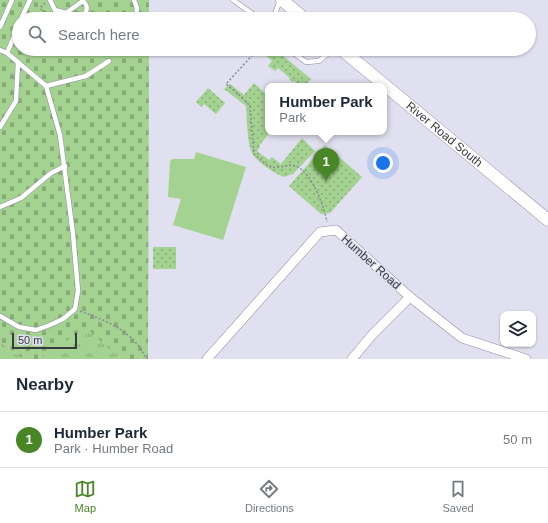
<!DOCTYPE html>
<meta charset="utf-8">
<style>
:root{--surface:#fff;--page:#f2f2f3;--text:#1f2937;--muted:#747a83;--line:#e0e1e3;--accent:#498626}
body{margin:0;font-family:Helvetica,sans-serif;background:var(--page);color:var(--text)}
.controls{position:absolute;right:12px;bottom:12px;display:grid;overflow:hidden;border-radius:8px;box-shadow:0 1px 3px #0004}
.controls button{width:36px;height:36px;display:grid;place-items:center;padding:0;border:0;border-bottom:1px solid var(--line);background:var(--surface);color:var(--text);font:20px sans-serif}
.scale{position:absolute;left:12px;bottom:10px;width:65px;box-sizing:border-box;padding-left:4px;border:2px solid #3a3a41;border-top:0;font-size:11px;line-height:14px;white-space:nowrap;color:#3a3a41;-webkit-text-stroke:3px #e0e0f0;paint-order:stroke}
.you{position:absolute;left:383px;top:163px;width:14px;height:14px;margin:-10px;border:3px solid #fff;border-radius:50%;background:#1a73e8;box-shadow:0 0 0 6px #1a73e833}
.badge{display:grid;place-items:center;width:26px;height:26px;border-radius:50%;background:var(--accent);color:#fff;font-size:13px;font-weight:700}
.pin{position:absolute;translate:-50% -33px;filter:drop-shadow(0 1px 2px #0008)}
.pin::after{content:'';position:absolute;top:21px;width:14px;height:12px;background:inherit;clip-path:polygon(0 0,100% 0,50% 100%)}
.popup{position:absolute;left:265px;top:83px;width:122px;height:52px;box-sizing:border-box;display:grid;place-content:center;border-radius:8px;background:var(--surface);filter:drop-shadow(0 1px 3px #0005);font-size:13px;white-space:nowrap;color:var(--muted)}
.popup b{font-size:15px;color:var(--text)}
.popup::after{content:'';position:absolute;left:50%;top:100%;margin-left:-8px;border:8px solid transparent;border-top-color:var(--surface)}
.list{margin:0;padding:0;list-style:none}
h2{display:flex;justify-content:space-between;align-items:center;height:52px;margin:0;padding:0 16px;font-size:17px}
h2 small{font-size:13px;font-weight:400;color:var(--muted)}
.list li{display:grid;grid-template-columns:26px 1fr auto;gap:12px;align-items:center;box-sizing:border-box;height:56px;padding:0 16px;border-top:1px solid var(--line)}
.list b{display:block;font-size:15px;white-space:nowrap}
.list p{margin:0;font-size:13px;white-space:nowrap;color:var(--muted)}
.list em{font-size:13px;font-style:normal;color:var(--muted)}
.icon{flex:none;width:22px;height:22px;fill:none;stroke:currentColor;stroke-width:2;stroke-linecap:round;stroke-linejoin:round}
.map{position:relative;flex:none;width:548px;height:359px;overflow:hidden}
.search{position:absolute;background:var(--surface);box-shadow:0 1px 3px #0004;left:12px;right:12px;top:12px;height:44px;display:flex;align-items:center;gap:10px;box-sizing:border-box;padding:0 14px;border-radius:22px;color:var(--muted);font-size:15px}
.sheet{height:108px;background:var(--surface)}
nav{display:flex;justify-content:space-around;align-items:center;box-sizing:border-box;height:56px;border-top:1px solid var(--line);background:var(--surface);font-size:11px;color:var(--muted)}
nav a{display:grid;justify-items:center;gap:2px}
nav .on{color:var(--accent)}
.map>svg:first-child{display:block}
</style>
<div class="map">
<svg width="548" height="359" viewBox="0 0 548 359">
<defs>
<pattern id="grass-tufts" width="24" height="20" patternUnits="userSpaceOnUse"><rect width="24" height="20" fill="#a4d290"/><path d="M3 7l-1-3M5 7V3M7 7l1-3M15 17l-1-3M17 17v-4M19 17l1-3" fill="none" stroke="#87ab77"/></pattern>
<pattern id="cemetery-stones" width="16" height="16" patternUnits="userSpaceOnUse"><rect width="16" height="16" fill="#a4d290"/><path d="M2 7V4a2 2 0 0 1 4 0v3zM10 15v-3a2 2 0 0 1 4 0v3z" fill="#87ab77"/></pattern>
<pattern id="park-dots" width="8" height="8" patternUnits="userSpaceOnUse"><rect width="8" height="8" fill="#a4d290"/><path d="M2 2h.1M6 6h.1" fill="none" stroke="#87ab77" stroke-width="1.8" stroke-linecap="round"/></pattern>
</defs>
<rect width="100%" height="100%" fill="#e0e0f0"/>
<g fill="url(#grass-tufts)">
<polygon points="86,327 121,359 38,359"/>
<polygon points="0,341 23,359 0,359"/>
</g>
<polygon fill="url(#cemetery-stones)" points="0,0 149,0 149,19 19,19 19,49 149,49 148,359 121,359 86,328 38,359 23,359 0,341"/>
<g fill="url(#park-dots)">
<polygon points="268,49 275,49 311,79 305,86 300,86 294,81 292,82 289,79 290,78 278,68 275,71 268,66 272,61 264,54"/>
<path d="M254,83L268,96V132H270L259,146L260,147L257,151L269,160L272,157L281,164L302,138L315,151L293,174L283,177C272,171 261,165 253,155C247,146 247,117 246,106L224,89L230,84L244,95Z"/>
<polygon points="208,88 225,103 216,114 204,104 201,107 196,102"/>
<polygon points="325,145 362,177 330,213 321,214 289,186"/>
<rect x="153" y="247" width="23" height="22"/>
</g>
<polygon fill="#a4d290" points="196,152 246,167 223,240 173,225 181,199 168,197 170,161 173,159 194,159"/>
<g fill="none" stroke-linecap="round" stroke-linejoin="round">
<g stroke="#8d8d9c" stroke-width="5.5">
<g id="service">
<path d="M50,0L55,10L66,13L83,1C87,5 88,8 85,14"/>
<polyline points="134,0 137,8 136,19"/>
<polyline points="233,0 260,19"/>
<polyline points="55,10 63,19"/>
<polyline points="21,19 30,0"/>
<polyline points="273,19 280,0"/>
<polyline points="0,27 12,0"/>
<polyline points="288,49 306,62 319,61 333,49"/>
<polyline points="0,50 7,53 46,86 60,135 73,234 78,291 75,309 63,319 50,325 36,330 19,327 0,316"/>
<polyline points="7,53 19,25"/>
<polyline points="119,53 122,49"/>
<polyline points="46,86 86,76 109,61"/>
<polyline points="0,127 16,101 18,62"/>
<polyline points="0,207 21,198 51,173 65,166"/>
</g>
</g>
<g stroke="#8d8d9c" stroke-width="10">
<g id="minor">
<polyline points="207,359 320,232 336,230 410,297 462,338 526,359"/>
<polyline points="352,359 372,335 410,297"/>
</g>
</g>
<g stroke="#8d8d9c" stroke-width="13">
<g id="tertiary">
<polyline points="282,0 305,19"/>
<path id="s1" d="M341,49L548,220"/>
</g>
</g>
<g stroke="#898995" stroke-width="1.5" stroke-dasharray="2 2" stroke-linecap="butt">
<polyline points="45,3 40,8 48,16 51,14"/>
<path d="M258,49L226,84L244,99L250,106L254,154C258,157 265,165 271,167C279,169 289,163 296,166C312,173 324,206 327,222"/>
<path d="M80,311C107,321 134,331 146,359"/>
</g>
<use href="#service" stroke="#fff" stroke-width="4.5"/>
<use href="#minor" stroke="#fff" stroke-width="9"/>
<use href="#tertiary" stroke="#fff" stroke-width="12"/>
</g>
<g text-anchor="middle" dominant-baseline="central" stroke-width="3" stroke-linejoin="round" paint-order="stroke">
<g font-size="12" fill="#3a3a41" stroke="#e0e0f0">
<text stroke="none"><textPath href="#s1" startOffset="134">River Road South</textPath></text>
<text transform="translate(371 262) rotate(42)">Humber Road</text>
</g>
</g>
</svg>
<div class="controls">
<button><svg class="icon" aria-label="layers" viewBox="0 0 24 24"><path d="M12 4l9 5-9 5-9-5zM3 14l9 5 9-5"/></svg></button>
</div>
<div class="scale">50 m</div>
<div class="you"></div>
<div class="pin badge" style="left:326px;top:181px">1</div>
<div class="popup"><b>Humber Park</b>Park</div>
<div class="search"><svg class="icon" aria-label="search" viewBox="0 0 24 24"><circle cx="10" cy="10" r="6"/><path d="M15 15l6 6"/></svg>Search here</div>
</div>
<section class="sheet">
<h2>Nearby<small></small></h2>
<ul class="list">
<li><span class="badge">1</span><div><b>Humber Park</b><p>Park · Humber Road</p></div><em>50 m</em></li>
</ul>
</section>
<nav>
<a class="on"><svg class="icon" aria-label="map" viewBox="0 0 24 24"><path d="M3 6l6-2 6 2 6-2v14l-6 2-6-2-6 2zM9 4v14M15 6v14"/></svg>Map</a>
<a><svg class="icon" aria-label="directions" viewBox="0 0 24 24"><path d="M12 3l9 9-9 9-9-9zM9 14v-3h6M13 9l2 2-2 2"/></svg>Directions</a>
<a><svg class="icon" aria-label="saved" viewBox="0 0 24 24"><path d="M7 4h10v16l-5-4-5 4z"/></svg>Saved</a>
</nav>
